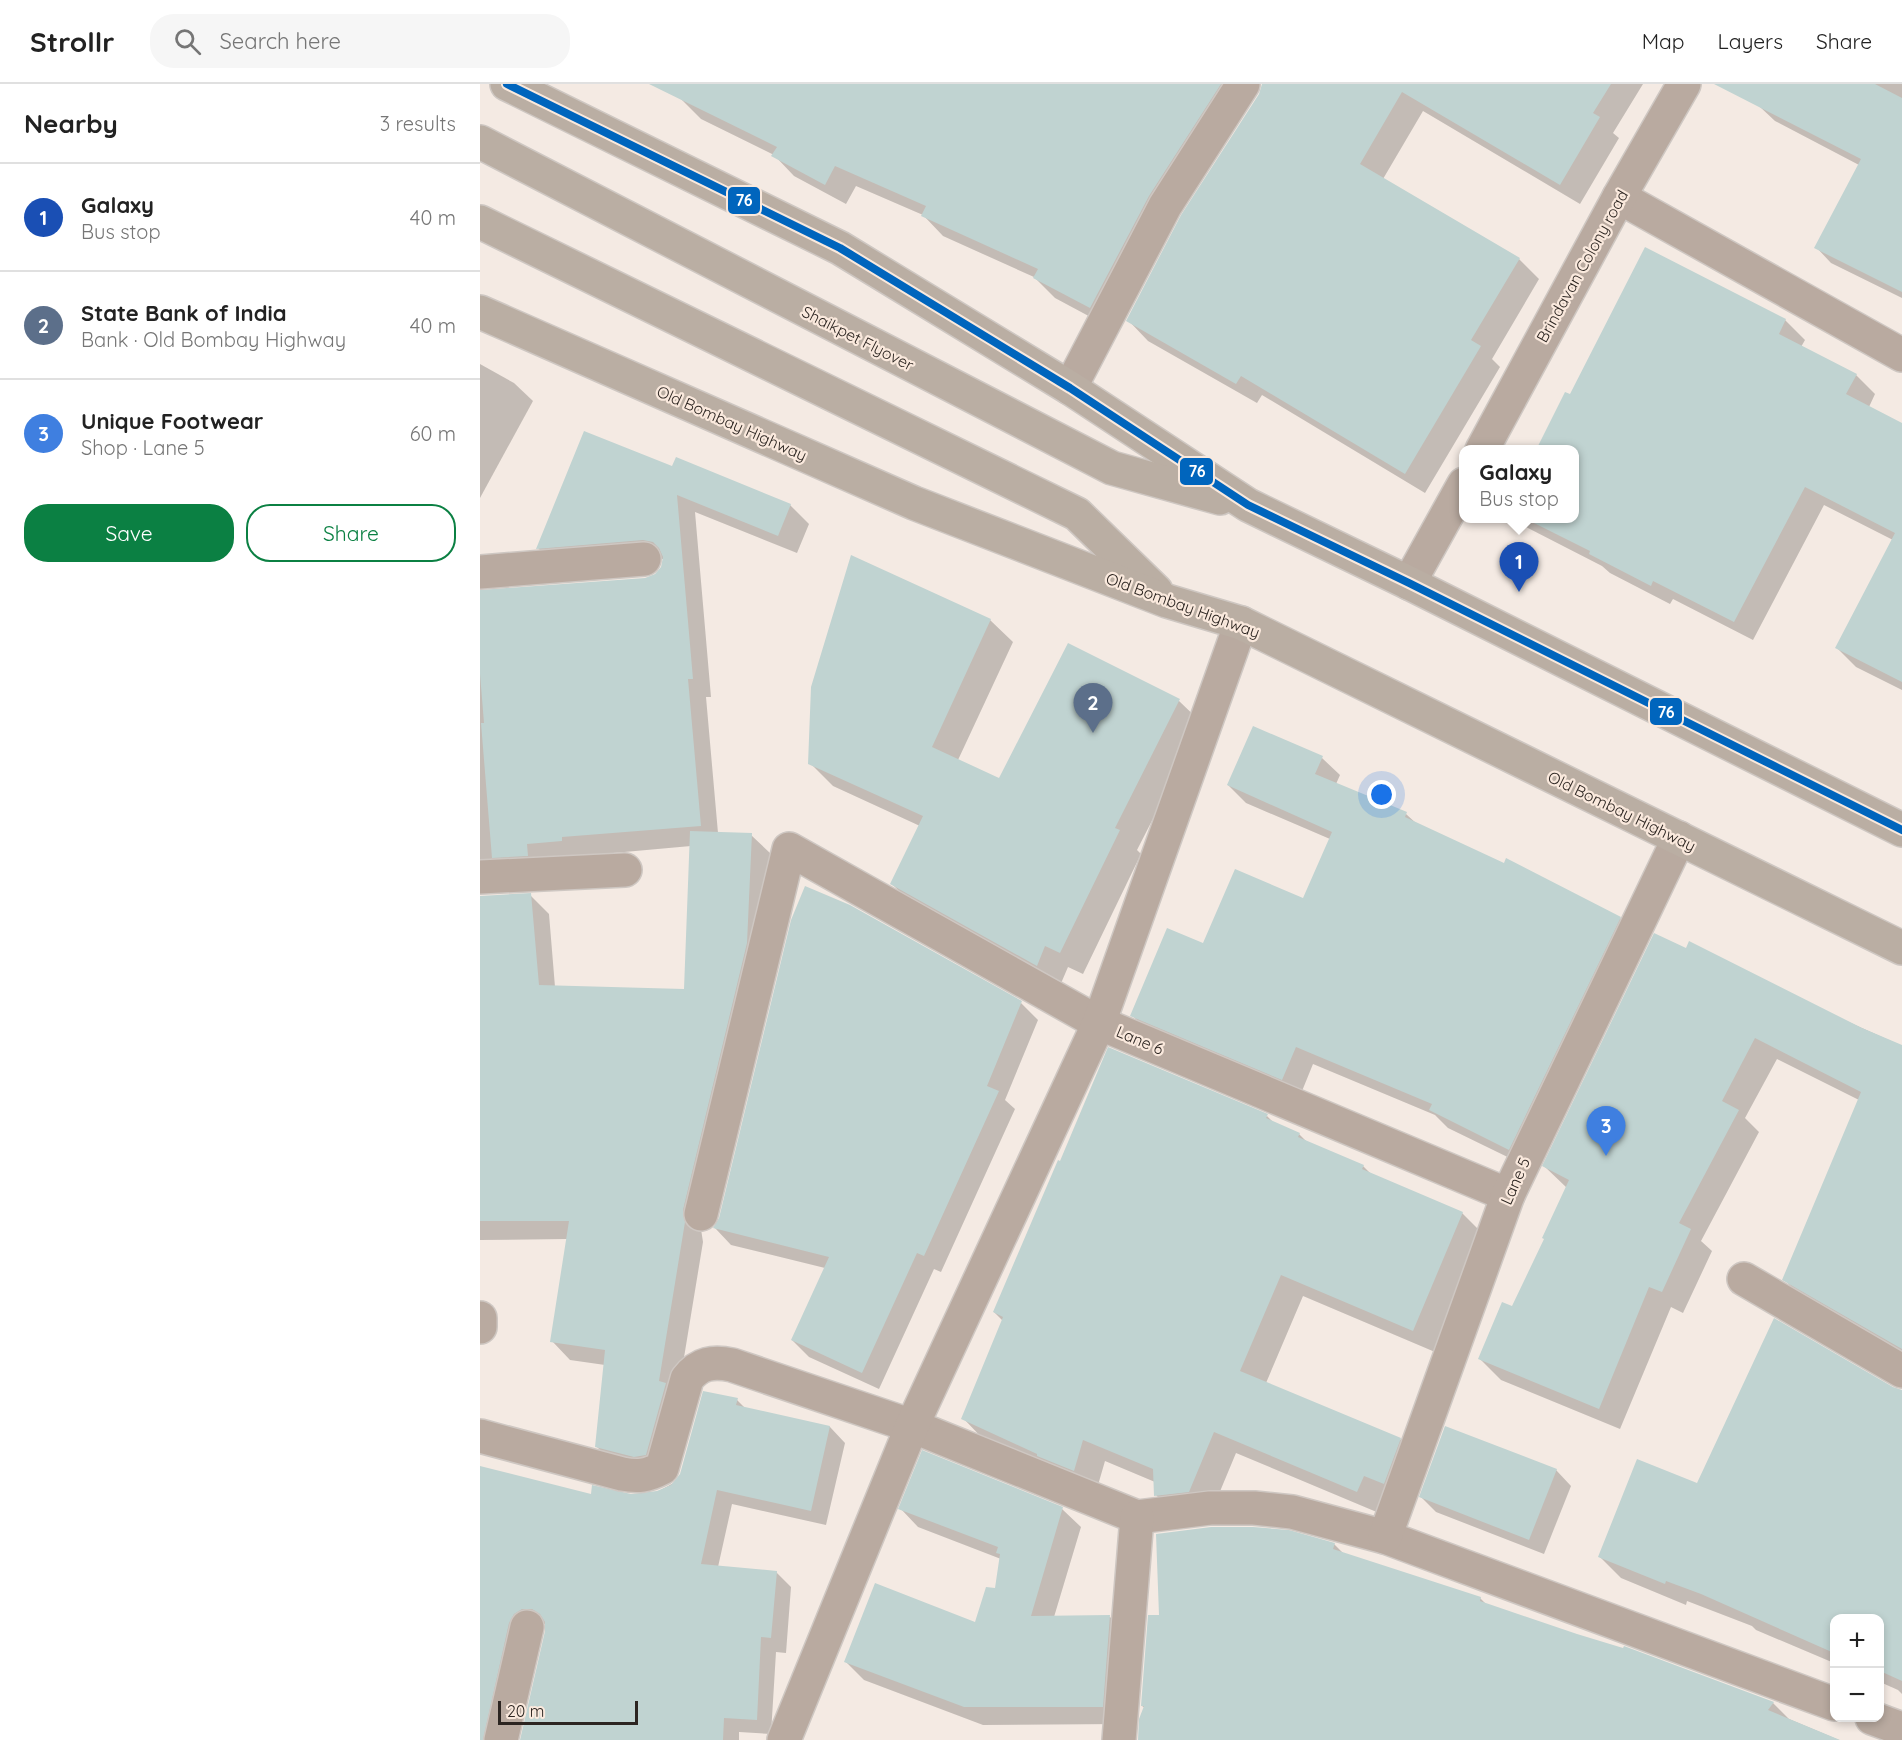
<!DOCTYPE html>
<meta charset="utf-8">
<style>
:root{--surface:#fff;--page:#f6f6f6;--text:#222;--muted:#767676;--line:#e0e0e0;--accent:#0b8043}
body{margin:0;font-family:Quicksand,sans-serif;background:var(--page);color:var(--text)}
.controls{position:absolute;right:18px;bottom:18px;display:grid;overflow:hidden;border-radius:12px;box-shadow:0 3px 9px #0003}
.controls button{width:54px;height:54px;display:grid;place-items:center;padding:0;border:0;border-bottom:2px solid var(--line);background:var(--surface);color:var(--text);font:30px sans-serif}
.scale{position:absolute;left:18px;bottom:15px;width:140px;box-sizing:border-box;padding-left:6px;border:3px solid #2c2521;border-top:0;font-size:16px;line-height:21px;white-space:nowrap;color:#2c2521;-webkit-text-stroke:4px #fae9dd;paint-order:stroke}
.you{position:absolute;left:902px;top:711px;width:21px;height:21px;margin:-15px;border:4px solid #fff;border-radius:50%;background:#1a73e8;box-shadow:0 0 0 9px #1a73e833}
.badge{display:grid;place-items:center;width:39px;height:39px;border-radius:50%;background:var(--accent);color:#fff;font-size:20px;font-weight:700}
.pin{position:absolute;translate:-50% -50px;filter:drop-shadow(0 2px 3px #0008)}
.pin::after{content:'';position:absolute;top:32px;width:21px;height:18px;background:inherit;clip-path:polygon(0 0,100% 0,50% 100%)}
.popup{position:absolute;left:979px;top:361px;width:120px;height:78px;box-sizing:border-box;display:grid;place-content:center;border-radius:12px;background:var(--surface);filter:drop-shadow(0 2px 4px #0005);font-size:20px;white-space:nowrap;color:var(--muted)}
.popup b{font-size:22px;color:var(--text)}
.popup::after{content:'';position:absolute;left:50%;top:100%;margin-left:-12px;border:12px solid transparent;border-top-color:var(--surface)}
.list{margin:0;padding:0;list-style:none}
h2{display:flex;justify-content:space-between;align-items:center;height:78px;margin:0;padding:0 24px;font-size:26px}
h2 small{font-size:20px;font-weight:400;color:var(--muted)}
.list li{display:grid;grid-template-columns:39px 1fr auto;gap:18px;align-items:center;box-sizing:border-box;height:108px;padding:0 24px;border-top:2px solid var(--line)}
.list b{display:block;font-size:22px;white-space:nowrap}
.list p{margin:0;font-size:20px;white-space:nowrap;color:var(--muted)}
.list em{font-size:20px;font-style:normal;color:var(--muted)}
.actions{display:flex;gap:12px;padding:18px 24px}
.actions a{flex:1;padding:14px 0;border:2px solid var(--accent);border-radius:24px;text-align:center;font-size:21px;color:var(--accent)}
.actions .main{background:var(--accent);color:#fff}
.icon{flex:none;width:33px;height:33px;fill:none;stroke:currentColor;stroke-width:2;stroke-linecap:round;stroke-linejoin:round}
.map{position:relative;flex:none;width:1422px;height:1656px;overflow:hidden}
header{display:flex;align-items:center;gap:36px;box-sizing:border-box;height:84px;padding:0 30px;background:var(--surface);border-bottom:2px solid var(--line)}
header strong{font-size:28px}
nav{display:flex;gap:33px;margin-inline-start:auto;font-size:21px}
.search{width:420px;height:54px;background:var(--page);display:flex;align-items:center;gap:15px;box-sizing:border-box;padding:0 21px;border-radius:24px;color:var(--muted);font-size:22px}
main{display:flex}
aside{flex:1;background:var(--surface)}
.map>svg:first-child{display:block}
</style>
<header>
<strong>Strollr</strong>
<div class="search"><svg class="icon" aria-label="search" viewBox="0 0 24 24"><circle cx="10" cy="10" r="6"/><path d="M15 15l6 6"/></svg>Search here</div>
<nav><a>Map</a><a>Layers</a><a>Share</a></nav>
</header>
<main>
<aside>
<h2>Nearby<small>3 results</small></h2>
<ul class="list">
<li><span class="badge" style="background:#1a4fb4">1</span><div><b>Galaxy</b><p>Bus stop</p></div><em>40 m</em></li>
<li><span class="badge" style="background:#5c6f8a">2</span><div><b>State Bank of India</b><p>Bank · Old Bombay Highway</p></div><em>40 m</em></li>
<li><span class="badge" style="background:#3f7fe0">3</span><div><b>Unique Footwear</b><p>Shop · Lane 5</p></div><em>60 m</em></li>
</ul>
<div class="actions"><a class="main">Save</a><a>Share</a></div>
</aside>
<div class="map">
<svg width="1422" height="1656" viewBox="0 0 1422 1656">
<rect width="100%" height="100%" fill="#f4eae3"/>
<g fill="#0003">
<polygon points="208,0 760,0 631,244 575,214 554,193 463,152 443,131 376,102 366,120 314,92 294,71 221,35 200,14"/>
<polygon points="788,0 1163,0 1133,49 1139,54 1100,120 943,27 903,95 1039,175 1059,195 1012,275 1020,283 945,409 782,311 777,319 668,257 648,236"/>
<polygon points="1290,0 1422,0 1422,214 1351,179 1336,163 1379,81 1295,37 1279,22"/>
<polygon points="1166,165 1305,236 1325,256 1321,263 1376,291 1395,310 1389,323 1422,340 1422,606 1376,583 1357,564 1413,456 1344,421 1273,556 1193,515 1190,520 1130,489 1122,482 1046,443 1038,434 1094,434 1094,366 1090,312"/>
<polygon points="0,280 34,299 53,317 0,414"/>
<polygon points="193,384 310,421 329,440 317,469 215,428 231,613 226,613 238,749 271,751 290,769 285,879 221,1145 223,1158 185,1389 136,1382 117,1363 125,1281 90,1276 72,1257 88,1155 0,1156 0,813 50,811 69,830 75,903 205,907 211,762 100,772 100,775 2,803 0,810 0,508 166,495 176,491 183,483 184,475 76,483 58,464"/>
<polygon points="510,536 533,558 478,676 520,696 589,561 699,617 722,639 657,766 661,770 603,890 588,883 579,904 435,823 412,800 440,742 353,702 330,679"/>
<polygon points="842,674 860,691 856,700 926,730 938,741 1140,834 1157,851 1046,1082 968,1044 955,1031 833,980 820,1012 669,949 652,931 724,861 824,816 850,755 766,719 748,701"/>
<polygon points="1175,851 1422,962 1422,1273 1325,1217 1304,1195 1379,1016 1297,975 1265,1034 1279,1048 1221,1157 1232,1167 1203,1229 1191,1223 1140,1345 1021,1296 1000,1275 1033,1224 1066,1155 1087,1104 1064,1082"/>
<polygon points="541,919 558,936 525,1016 535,1025 461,1188 454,1185 399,1305 329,1273 312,1256 345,1184 251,1161 235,1144"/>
<polygon points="787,1032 795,1040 819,1050 828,1059 883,1082 891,1090 982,1129 1004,1151 955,1268 823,1212 786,1299 920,1355 942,1377 899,1429 756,1369 731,1429 697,1433 676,1411 675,1398 625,1377 616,1408 504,1356 483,1334 523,1237 514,1228"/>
<polygon points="1412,1305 1422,1307 1422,1610 1418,1606 1400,1598 1400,1534 1354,1534 1354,1579 1276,1546 1272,1542 1207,1517 1206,1521 1141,1494 1120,1473 1217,1401"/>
<polygon points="257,1316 265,1324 350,1343 365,1359 346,1441 252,1420 238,1483 296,1488 311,1503 306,1569 296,1568 291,1650 259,1648 259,1656 42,1656 67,1547 66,1540 57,1540 20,1656 0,1656 0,1384 112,1412 159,1412 179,1407 197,1397"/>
<polygon points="1076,1386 1091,1402 1064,1470 956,1428 941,1413"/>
<polygon points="420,1424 582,1425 601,1443 574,1533 630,1533 648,1551 641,1640 503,1641 384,1596 366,1578 496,1540 516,1506 521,1475 438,1443"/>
<polygon points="854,1460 864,1470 1000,1514 1007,1521 1293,1619 1309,1635 1359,1656 659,1656 665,1624 662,1622 680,1532"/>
</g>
<g fill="#c0d3d1">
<polygon points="169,0 741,0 669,112 610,224 553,194 558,185 441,132 446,122 355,82 345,101 291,72 297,63"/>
<polygon points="782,0 1131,0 1113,29 1120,33 1080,101 922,8 880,80 1040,174 991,256 1001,262 925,390 761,292 756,300 646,237 701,131 779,10"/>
<polygon points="1234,0 1395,0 1422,14 1422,208 1334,164 1381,75"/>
<polygon points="1165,163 1306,235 1299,250 1377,290 1366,310 1422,339 1422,598 1355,564 1415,449 1325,403 1254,538 1173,497 1171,502 1109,470 1110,467 1046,435 1095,435 1095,366 1056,366 1085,308 1090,310"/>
<polygon points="104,347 192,382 196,373 311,420 298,452 197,411 213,595 208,595 221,742 82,753 82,757 47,760 48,772 12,774 1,639 4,639 0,590 0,506 165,494 175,490 181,483 183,473 179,464 173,458 163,456 56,465"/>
<polygon points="371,471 511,535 452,663 519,694 588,559 700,615 635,744 640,746 580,869 565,862 557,882 410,800 443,732 328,680 331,603"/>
<polygon points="773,642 843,672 835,690 927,728 925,733 1024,779 1026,774 1141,833 1029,1066 949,1026 952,1020 816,963 802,996 650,932 687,844 723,859 755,785 823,814 852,748 747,701"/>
<polygon points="210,747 272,749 267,859 203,1126 205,1138 179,1297 186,1299 166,1371 154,1373 115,1363 125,1266 70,1258 89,1137 0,1137 0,812 51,809 59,901 204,905"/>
<polygon points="325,802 370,821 542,917 507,1002 519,1007 444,1172 437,1169 382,1289 311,1256 349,1173 233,1144 239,1134 311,836"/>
<polygon points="1174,849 1206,864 1209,857 1382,944 1422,961 1422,1265 1302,1196 1381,1008 1275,954 1242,1017 1259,1026 1199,1139 1211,1145 1182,1208 1169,1203 1119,1325 998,1275 1022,1218 1032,1222 1064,1155 1062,1154 1089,1096 1062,1082"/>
<polygon points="628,963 788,1030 786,1034 820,1049 818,1053 884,1081 882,1085 983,1128 933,1247 801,1191 760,1287 921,1354 904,1400 884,1392 877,1408 734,1348 709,1408 674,1412 673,1385 603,1356 594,1387 557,1372 557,1370 481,1335 523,1233 513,1228 578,1076 580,1077"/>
<polygon points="1294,1234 1413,1303 1422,1306 1422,1597 1400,1587 1400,1534 1354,1534 1354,1569 1221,1510 1186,1497 1185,1500 1118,1473 1157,1375 1217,1399"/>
<polygon points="223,1307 258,1314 256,1321 350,1342 331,1427 237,1406 221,1480 297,1487 291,1554 281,1553 277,1636 244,1634 243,1656 40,1656 65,1547 65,1538 60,1530 52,1525 42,1525 34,1530 29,1539 3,1656 0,1656 0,1382 111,1410 112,1401 151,1410 177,1407 191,1401 200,1390"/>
<polygon points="965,1342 1077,1385 1049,1456 939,1413"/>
<polygon points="442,1366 583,1423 551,1532 630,1531 623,1623 484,1623 364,1578 395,1499 495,1538 506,1503 515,1504 520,1470 516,1469 518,1463 418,1425"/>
<polygon points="731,1443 773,1443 809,1446 855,1459 853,1465 1001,1513 1000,1517 1097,1550 1143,1564 1144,1562 1294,1618 1288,1626 1360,1656 658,1656 659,1635 664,1622 661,1622 668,1531 679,1531 676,1450"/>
</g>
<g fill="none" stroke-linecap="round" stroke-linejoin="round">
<g stroke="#cec7c2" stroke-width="36">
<g id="minor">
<polyline points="1139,113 1422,271"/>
<polyline points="590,304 685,122 763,0"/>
<polyline points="1002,366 1139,113 1204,0"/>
<polyline points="0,488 164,475"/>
<polyline points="929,499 984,400"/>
<polyline points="0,793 145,786"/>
<polyline points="221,1130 309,765 619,939 1028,1111"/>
<polyline points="1264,1195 1422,1287"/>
<polyline points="0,1234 0,1243"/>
<path d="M0,1352L142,1390C158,1393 167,1392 182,1384L207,1295C219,1279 233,1277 252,1281L432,1342L657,1433L730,1424H774L812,1428L905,1453L1354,1620"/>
<polyline points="905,1453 1028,1111 1199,754"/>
<polyline points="1392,1634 1422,1645"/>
<polyline points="21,1656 47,1543"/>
<polyline points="304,1656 432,1342 619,939 761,539"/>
<polyline points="639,1656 657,1433"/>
</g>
</g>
<g stroke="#cec7c2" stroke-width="36">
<g id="primary">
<polyline points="27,0 360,164 590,304 768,421 929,499 1422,746"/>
<polyline points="0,58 632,384 740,414"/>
<polyline points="0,138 597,430 676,507"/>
<polyline points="0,228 434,419 687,517 761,539 1422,864"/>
</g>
</g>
<use href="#minor" stroke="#b9aaa0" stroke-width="33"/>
<use href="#primary" stroke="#baaea3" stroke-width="33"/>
<g stroke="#fae9dd" stroke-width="12">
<polyline id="bus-1" points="27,0 360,164 590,304 768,421 929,499 1422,746"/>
</g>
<use href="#bus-1" stroke="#0065bd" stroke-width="8"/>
</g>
<g text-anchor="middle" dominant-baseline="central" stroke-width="4.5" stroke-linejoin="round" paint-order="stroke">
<g font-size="16" fill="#2c2521" stroke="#fae9dd">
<text transform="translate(1102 182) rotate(-61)">Brindavan Colony road</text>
<text transform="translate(378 254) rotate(27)">Shaikpet Flyover</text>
<text transform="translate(252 339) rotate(24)">Old Bombay Highway</text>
<text transform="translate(703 521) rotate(20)">Old Bombay Highway</text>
<text transform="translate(1142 727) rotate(26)">Old Bombay Highway</text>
<text transform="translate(660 956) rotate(23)">Lane 6</text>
<text transform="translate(1035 1097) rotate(-66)">Lane 5</text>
</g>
</g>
<g stroke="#fae9dd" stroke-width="2">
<rect x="247" y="102" width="34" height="29" rx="6" fill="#0065bd"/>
<rect x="699" y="373" width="35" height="29" rx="6" fill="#0065bd"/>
<rect x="1169" y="613" width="34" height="29" rx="6" fill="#0065bd"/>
</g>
<g font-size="16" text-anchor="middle" font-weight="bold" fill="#fff">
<text x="264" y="122">76</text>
<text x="717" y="393">76</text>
<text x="1186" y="634">76</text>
</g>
</svg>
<div class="controls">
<button>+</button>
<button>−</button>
</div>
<div class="scale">20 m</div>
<div class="you"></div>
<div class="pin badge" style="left:1039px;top:508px;background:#1a4fb4">1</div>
<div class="popup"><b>Galaxy</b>Bus stop</div>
<div class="pin badge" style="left:613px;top:649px;background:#5c6f8a">2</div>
<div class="pin badge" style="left:1126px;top:1072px;background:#3f7fe0">3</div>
</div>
</main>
